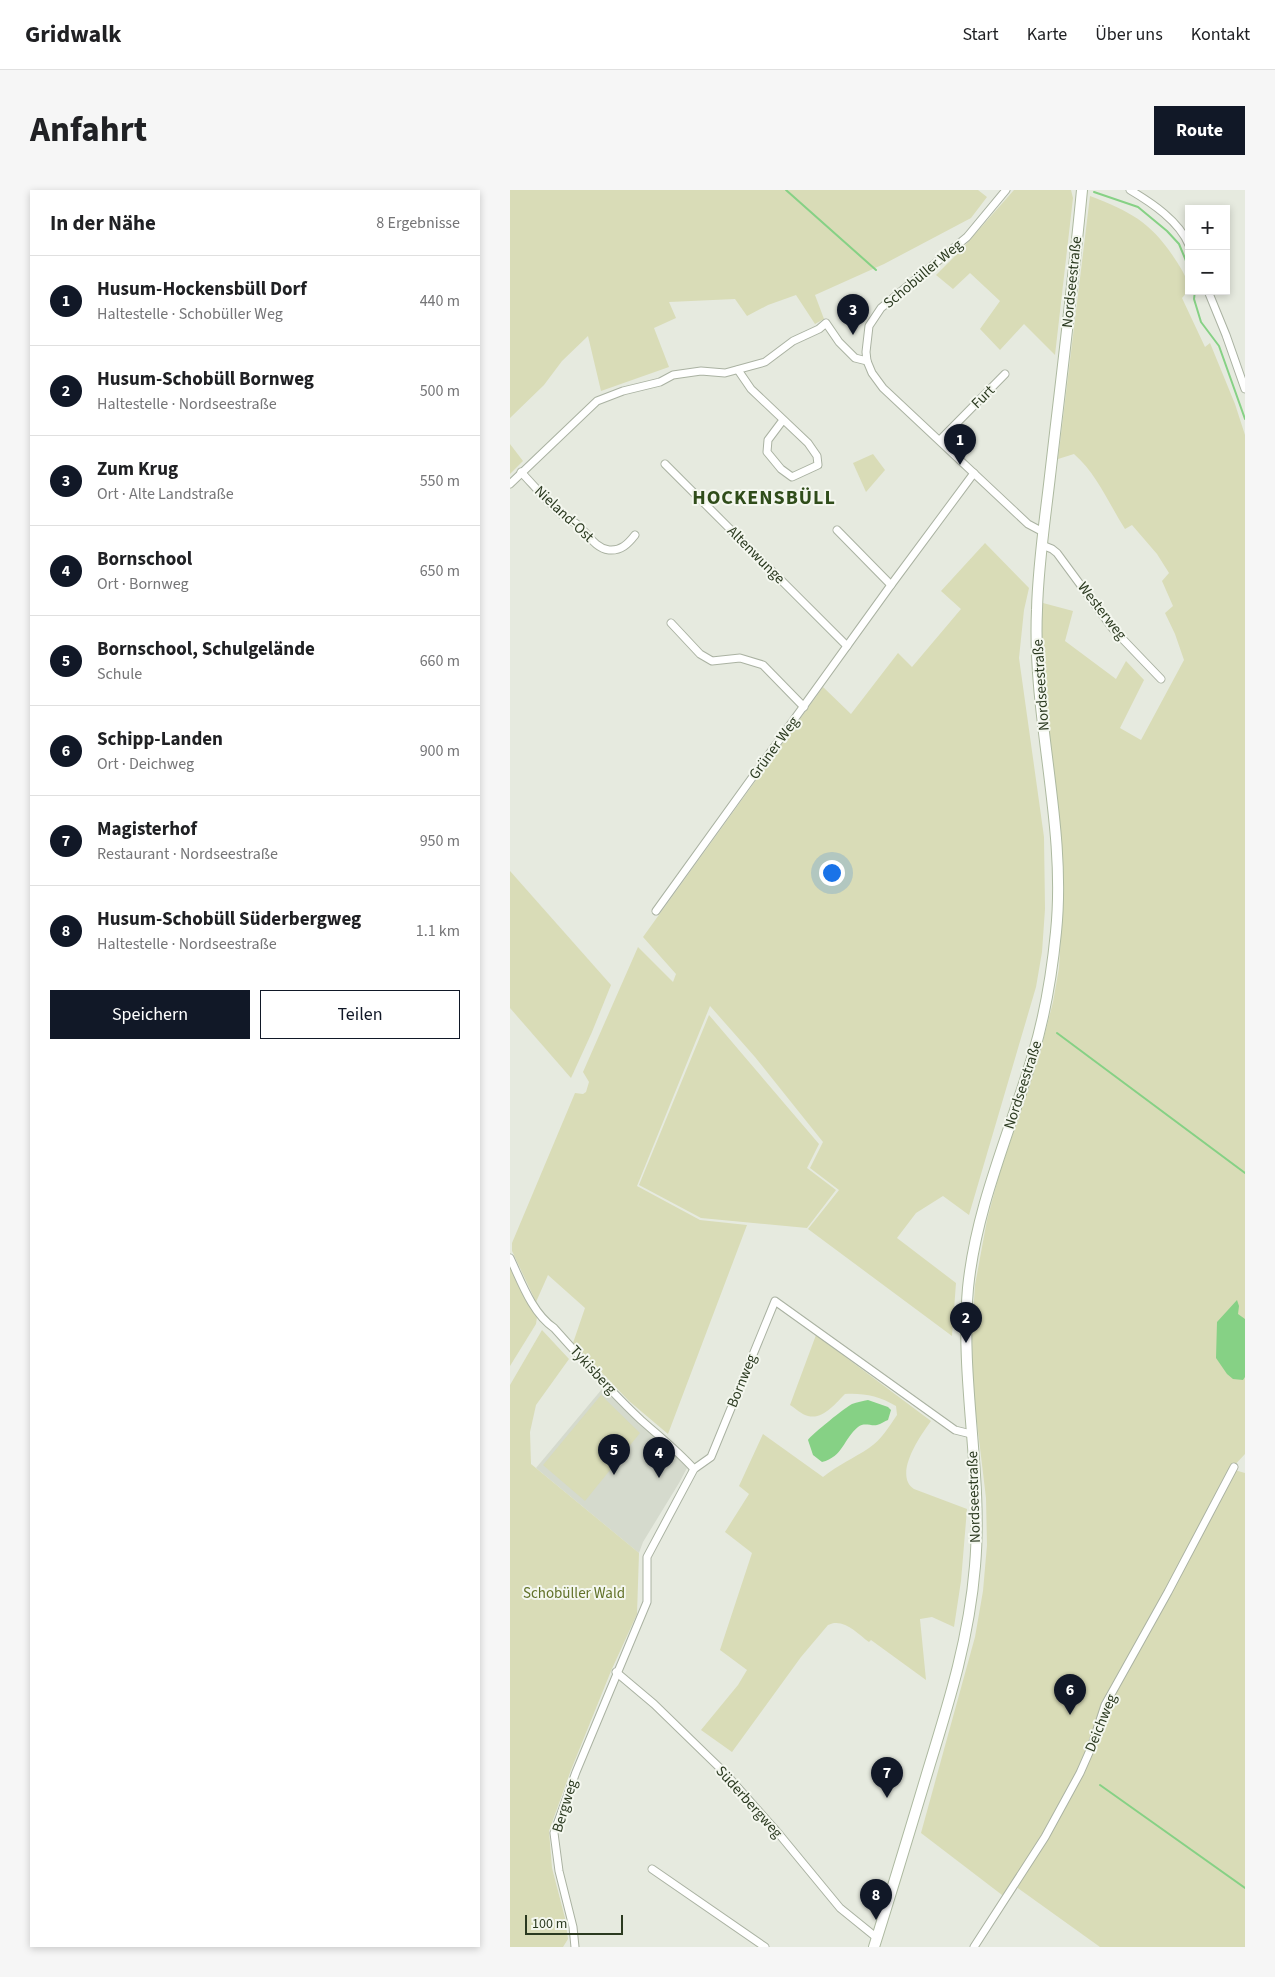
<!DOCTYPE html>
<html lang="de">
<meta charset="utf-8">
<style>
:root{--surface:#fff;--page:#f6f6f6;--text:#202124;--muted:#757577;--line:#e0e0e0;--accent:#111827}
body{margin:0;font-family:"Source Sans 3",sans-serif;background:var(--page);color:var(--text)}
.controls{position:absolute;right:15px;top:15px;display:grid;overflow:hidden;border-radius:0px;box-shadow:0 2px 8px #0003}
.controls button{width:45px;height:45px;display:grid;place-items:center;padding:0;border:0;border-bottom:1px solid var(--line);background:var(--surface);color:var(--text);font:25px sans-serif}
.scale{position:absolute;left:15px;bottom:12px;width:98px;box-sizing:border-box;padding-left:5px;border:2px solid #2b3a20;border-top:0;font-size:14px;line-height:18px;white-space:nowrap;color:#2b3a20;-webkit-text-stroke:4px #f4f7ef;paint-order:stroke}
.you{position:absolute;left:321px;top:682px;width:18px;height:18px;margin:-12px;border:4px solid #fff;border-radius:50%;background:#1a73e8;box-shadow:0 0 0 8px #1a73e833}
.badge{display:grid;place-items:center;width:32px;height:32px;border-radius:50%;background:var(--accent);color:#fff;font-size:16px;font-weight:700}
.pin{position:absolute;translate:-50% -41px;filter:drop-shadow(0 1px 2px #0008)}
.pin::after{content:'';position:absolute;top:26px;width:18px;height:15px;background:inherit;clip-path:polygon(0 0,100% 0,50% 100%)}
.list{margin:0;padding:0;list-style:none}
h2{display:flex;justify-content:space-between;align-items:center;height:65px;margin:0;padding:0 20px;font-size:21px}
h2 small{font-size:16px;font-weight:400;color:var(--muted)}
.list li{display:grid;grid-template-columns:32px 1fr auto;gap:15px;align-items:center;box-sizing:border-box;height:90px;padding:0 20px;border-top:1px solid var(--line)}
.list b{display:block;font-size:19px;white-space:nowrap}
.list p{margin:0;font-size:16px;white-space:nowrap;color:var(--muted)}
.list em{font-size:16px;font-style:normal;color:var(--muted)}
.actions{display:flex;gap:10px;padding:15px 20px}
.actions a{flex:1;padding:11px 0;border:1px solid var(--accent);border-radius:0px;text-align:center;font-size:18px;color:var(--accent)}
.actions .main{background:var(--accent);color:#fff}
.map{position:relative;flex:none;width:735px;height:1757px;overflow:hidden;border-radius:0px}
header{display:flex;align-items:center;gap:30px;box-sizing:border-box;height:70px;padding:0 25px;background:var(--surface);border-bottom:1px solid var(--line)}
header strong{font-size:24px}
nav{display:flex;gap:28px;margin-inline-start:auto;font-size:18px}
.intro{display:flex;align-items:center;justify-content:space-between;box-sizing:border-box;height:120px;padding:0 30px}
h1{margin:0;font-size:35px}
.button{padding:12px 22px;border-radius:0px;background:var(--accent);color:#fff;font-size:18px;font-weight:700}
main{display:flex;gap:30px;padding:0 30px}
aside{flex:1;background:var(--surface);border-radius:0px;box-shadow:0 2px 8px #0003}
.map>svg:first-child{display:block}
</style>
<header>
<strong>Gridwalk</strong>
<nav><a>Start</a><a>Karte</a><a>Über uns</a><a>Kontakt</a></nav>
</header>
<div class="intro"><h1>Anfahrt</h1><a class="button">Route</a></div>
<main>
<aside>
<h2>In der Nähe<small>8 Ergebnisse</small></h2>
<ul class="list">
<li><span class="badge">1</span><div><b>Husum-Hockensbüll Dorf</b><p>Haltestelle · Schobüller Weg</p></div><em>440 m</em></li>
<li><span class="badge">2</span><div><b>Husum-Schobüll Bornweg</b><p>Haltestelle · Nordseestraße</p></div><em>500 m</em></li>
<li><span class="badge">3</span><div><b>Zum Krug</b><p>Ort · Alte Landstraße</p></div><em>550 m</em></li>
<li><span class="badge">4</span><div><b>Bornschool</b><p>Ort · Bornweg</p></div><em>650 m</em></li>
<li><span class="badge">5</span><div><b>Bornschool, Schulgelände</b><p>Schule</p></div><em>660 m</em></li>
<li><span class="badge">6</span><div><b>Schipp-Landen</b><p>Ort · Deichweg</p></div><em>900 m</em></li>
<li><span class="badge">7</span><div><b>Magisterhof</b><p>Restaurant · Nordseestraße</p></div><em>950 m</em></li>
<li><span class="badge">8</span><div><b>Husum-Schobüll Süderbergweg</b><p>Haltestelle · Nordseestraße</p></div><em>1.1 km</em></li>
</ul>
<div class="actions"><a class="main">Speichern</a><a>Teilen</a></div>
</aside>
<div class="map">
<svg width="735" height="1757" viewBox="0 0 735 1757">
<rect width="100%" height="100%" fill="#e6eadf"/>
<polygon fill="#d5dacd" points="92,1199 165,1263 174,1272 177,1278 169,1293 133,1352 129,1363 26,1278"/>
<g fill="#d9dcb7">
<polygon points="0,0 468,0 477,7 461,28 374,74 305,105 314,129 305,134 286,105 258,115 237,126 225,109 159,112 166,128 144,138 159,177 91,201 78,146 52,171 34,195 0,228"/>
<polygon points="504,0 561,0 563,8 545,165 514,134 490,160 470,139 490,111 460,83 443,99 426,85 450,61"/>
<path d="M580,6C622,22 642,33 667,72C672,80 679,91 679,100L672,108L695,157L700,153L725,214L735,245V1264L721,1279L735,1283V1757H590L505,1696L496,1708L411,1643L465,1447L473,1401L477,1355L476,1308L463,1199L462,1140L465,1095L477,1030L489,985L530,863L543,812L549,778L554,694L533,479L530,443L533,413L563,421L555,451L606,489L616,471L634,490L610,538L631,550L674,470L665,444L655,423L663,416L652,391L659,383L647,364L622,335L615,339C599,314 587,284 564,264L548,269Z"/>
<polygon points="0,254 13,271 0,284"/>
<polygon points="363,264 375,280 356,302 343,273"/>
<polygon points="475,353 519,398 514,420 509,468 534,647 535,719 532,762 526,797 459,1025 433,1006 406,1023 387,1048 446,1093 442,1146 298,1039 329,1000 300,978 313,952 245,867 200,816 127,996 190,1030 237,1035 158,1244 119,1211 63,1153 75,1118 38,1085 26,1112 2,1061 2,1053 65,903 73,904 76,902 79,892 73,882 128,757 163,792 166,784 133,747 313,497 341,524 388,463 402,477 451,419 431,401"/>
<polygon points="0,681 101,795 82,842 61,888 0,818"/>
<polygon points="199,825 309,954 297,978 326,1000 297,1038 191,1028 129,995"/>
<polygon points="0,1078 27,1127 26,1134 0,1176"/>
<polygon points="32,1140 59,1169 26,1215 20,1242 21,1274 129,1363 127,1424 101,1481 61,1580 39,1641 42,1678 55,1728 58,1749 53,1757 0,1757 0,1195"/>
<path d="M306,1145L421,1231C410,1246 383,1285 404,1299L457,1319L451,1391L444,1437L422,1427L410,1429L416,1490L361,1450L359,1452C348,1444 333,1427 318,1435L291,1467L222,1562L191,1540L228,1495L237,1480L210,1460L242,1363L215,1342L239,1304L229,1296L253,1244L313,1287C328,1275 344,1268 359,1258C371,1250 379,1237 387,1225L386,1216C369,1206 354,1203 335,1204C326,1213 313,1230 298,1226C292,1225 285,1218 280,1215Z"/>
<polygon points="91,1205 130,1243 75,1311 33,1275"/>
</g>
<g fill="#86d185">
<polygon points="727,1110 729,1116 728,1124 735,1129 735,1187 733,1190 723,1189 717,1184 706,1168 707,1132"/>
<path d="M358,1210L378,1217L381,1220L378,1230C375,1231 371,1234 367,1235C360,1236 354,1232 348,1237C334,1248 333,1267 312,1272L303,1265L298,1250C301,1245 337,1216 342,1214C347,1212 353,1211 358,1210Z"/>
</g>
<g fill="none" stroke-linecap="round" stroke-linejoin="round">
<g stroke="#86d185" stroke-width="2">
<polyline points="276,0 366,80"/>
<polyline points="584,2 628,17 657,41 669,54 679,78"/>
<polyline points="685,101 684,109 691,132 709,156 735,229"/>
<polyline points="547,843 735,983"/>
<polyline points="590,1595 735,1698"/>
</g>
<g stroke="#aab2a2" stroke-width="9">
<g id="minor">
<polyline points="496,0 457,47 371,118 359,136 356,162 357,171 362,183 373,198 518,334 533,342"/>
<path d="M620,0C642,13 669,31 679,55"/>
<polyline points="698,101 716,145 735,199"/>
<polyline points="228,180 241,199 298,253 307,266 308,275 282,287 271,279 257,262 258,250 273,230"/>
<polyline points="430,250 495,184"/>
<polyline points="155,274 337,456"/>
<path d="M11,282C25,297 38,312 52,325C57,329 64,331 69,336C78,344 85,358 99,360C111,361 118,354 125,345"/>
<polyline points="0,294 87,211 113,201 150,192 163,185 191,181 215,183 255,172 283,151 309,139 316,133 329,152 345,168 357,171"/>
<polyline points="327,340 381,395"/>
<polyline points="532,355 542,359 547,363 603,439 651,489"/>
<polyline points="161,433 190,464 202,471 230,468 253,475 294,517"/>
<polyline points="146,721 381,395 464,283"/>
<path d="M0,1068C11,1091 22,1123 44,1138C72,1169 100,1201 131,1230C149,1246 168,1261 184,1279"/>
<polyline points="106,1482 144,1514 215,1583 269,1644 330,1718 367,1748"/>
<polyline points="142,1679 255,1757"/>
<polyline points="65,1757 63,1737 49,1681 44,1643 66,1582 137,1412 137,1367 184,1279 201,1267 265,1111 445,1240 461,1244"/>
<polyline points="464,1757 535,1647 570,1583 581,1558 595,1515 658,1402 724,1277"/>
</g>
</g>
<g stroke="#adb9a0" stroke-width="12">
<path id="secondary" d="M364,1757C383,1697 401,1637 419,1577C440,1509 459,1448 465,1376C473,1283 450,1192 458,1098C466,1017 500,942 523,865C535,825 542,783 546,742C557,635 522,527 527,420C528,375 535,330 540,286C551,191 563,95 572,0"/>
</g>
<use href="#minor" stroke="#fff" stroke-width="7"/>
<use href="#secondary" stroke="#fff" stroke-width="10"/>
</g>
<g text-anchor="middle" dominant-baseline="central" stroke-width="4" stroke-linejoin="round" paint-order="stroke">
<g font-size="15" fill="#2b3a20" stroke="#f4f7ef">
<text transform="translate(413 84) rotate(-40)">Schobüller Weg</text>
<text transform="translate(562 92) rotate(-84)">Nordseestraße</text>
<text transform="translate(473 207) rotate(-45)">Furt</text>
<text transform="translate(54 324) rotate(43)">Nieland-Ost</text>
<text transform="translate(246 365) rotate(45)">Altenwunge</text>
<text transform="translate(592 421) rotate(52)">Westerweg</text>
<text transform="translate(531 495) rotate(-94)">Nordseestraße</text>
<text transform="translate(264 558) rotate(-54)">Grüner Weg</text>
<text transform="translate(513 895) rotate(-72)">Nordseestraße</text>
<text transform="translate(83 1180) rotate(47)">Tykisberg</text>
<text transform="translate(232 1191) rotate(-68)">Bornweg</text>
<text transform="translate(464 1307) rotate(-92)">Nordseestraße</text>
<text transform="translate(591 1533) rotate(-68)">Deichweg</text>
<text transform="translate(239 1612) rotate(48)">Süderbergweg</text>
<text transform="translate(55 1616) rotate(-73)">Bergweg</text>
</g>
<g font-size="15" fill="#627229" stroke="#f4f7ef">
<text x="64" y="1403">Schobüller Wald</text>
</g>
<g font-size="20" font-weight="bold" letter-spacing="1" fill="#304d1b" stroke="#f4f7ef">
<text x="254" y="308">HOCKENSBÜLL</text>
</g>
</g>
</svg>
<div class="controls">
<button>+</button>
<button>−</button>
</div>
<div class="scale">100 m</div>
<div class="you"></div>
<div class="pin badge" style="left:450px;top:275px">1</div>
<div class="pin badge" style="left:456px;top:1153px">2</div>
<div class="pin badge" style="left:343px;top:145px">3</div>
<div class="pin badge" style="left:149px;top:1288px">4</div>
<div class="pin badge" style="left:104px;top:1285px">5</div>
<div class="pin badge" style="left:560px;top:1525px">6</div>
<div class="pin badge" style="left:377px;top:1608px">7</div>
<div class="pin badge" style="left:366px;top:1730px">8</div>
</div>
</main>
